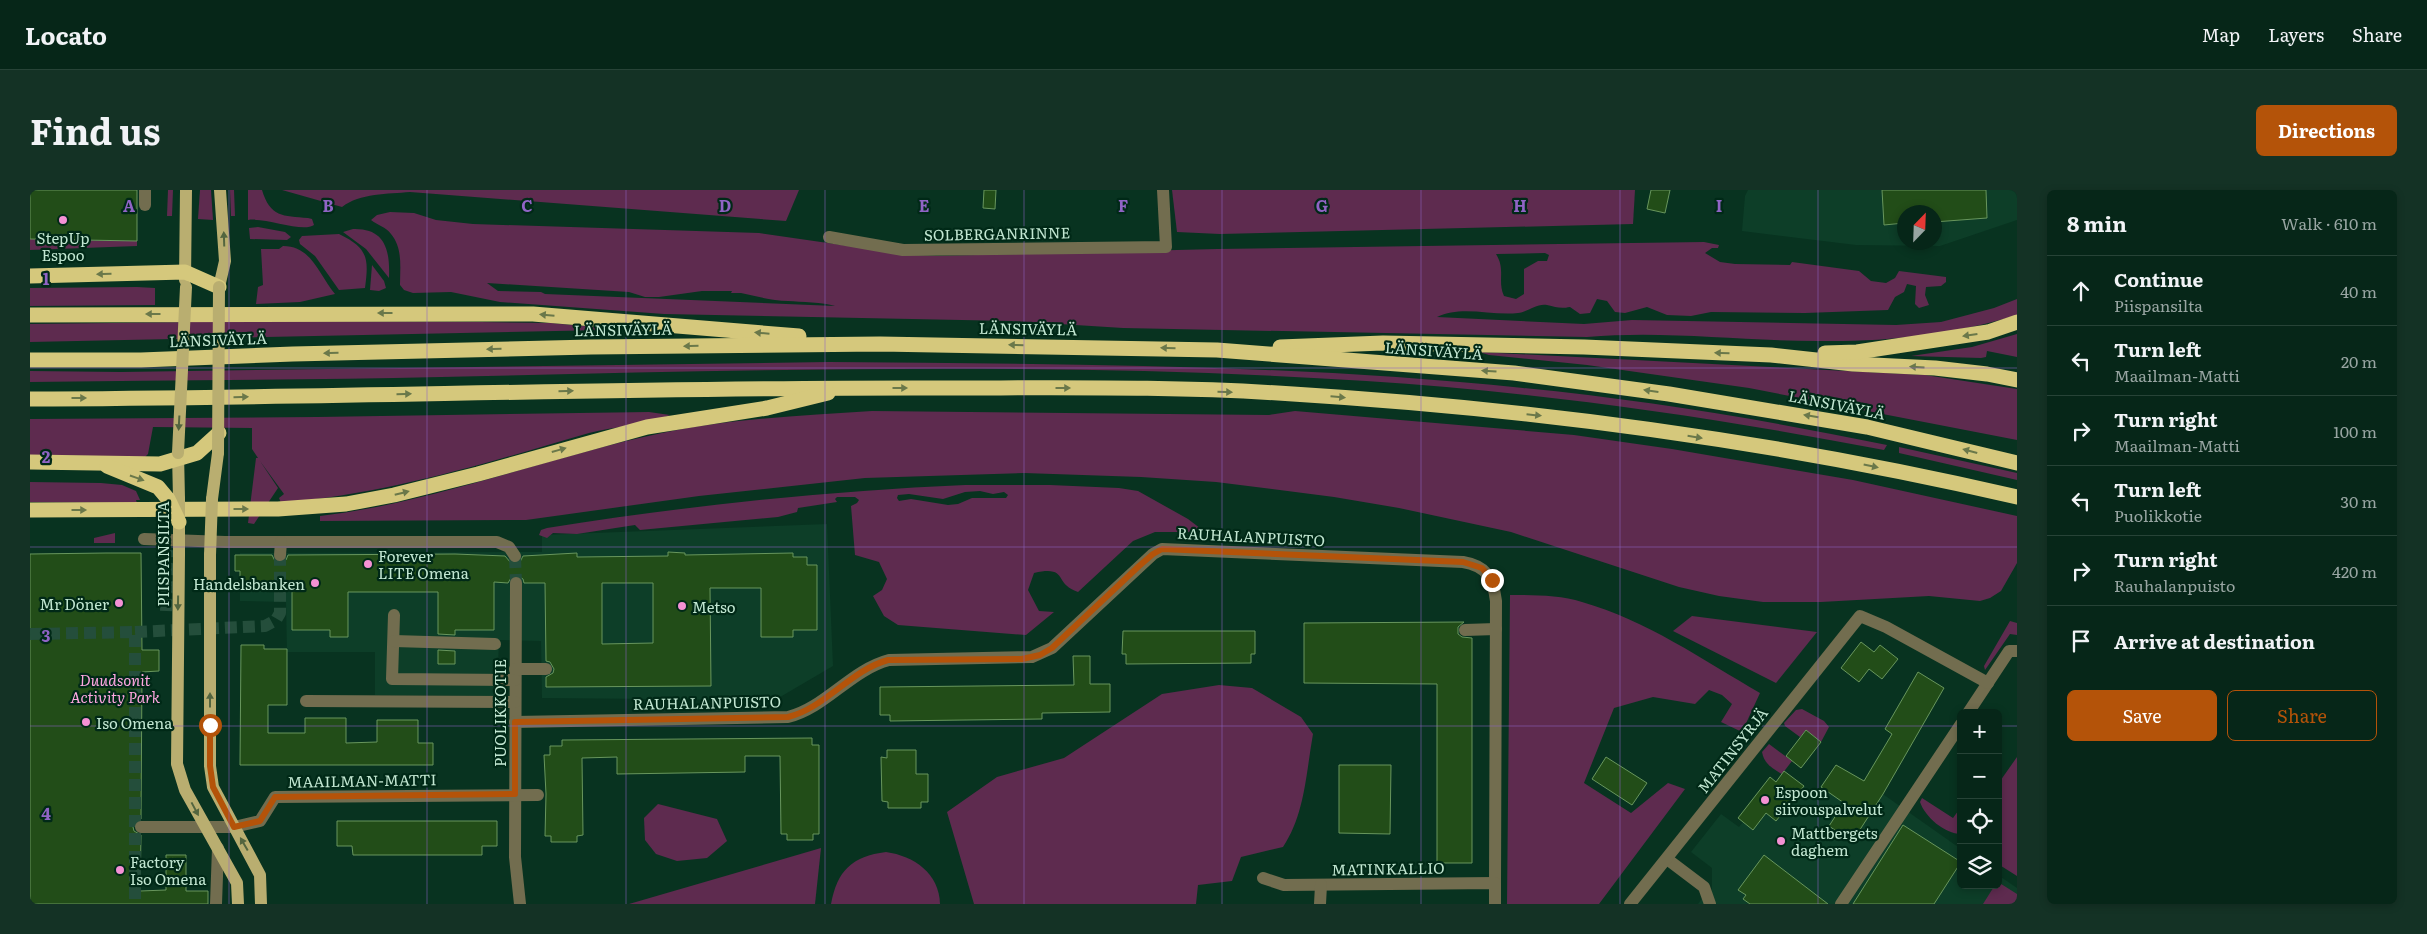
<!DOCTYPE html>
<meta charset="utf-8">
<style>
:root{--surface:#062618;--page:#143225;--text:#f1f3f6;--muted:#98a5a2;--line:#274337;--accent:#b45309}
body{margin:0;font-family:Literata,serif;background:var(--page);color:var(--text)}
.controls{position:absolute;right:15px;bottom:15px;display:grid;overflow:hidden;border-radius:8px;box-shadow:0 2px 8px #0003}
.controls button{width:45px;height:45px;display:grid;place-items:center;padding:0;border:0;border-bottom:1px solid var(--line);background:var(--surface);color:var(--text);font:25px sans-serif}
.compass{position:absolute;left:1867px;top:15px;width:45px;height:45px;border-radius:50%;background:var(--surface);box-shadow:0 2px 8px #0003;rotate:23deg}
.stop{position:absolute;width:15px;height:15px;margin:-11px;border:4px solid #b45309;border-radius:50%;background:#fff}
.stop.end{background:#b45309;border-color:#fff;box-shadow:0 1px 5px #0008}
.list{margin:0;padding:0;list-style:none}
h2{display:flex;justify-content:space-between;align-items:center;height:65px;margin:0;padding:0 20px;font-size:21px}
h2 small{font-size:16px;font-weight:400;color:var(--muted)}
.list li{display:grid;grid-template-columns:32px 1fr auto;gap:15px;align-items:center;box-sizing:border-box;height:70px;padding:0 20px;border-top:1px solid var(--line)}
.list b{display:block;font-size:19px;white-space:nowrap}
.list p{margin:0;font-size:16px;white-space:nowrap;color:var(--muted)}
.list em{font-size:16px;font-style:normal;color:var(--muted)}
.actions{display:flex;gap:10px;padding:15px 20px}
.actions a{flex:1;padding:11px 0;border:1px solid var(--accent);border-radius:8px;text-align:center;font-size:18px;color:var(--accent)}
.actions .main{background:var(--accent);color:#fff}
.icon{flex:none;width:28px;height:28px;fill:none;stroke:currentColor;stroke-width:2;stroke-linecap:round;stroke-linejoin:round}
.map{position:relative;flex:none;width:1987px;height:714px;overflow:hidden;border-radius:8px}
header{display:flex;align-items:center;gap:30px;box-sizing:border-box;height:70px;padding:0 25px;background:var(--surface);border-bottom:1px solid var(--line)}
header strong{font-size:24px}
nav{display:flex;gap:28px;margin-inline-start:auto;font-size:18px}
.intro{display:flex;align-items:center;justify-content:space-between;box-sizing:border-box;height:120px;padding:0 30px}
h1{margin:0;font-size:35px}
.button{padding:12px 22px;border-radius:8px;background:var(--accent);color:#fff;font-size:18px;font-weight:700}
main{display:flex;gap:30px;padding:0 30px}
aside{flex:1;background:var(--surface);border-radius:8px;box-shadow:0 2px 8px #0003}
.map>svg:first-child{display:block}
</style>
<header>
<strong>Locato</strong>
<nav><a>Map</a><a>Layers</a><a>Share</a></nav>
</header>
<div class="intro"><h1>Find us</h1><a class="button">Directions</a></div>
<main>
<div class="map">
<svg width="1987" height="714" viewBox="0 0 1987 714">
<rect width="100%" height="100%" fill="#083320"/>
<g fill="#0d3e28" fill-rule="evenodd">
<path d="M1718,0H1987V30L1910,56L1826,55L1712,41L1715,6ZM1874,22H1904V52H1874Z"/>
<polygon points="797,334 803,476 745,510 512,508 511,451 469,450 467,506 345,505 345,462 257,462 256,412 210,411 210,363 512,362 512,345"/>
<polygon points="1806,575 1829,590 1830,588 1931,659 1931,695 1968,695 1968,685 1987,698 1987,714 1668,714 1673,707 1682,710 1682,678 1661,662 1691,624 1709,637 1713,632 1723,640 1736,623 1746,631 1774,596 1786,604"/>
</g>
<g fill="#5e2b4f" fill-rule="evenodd">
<polygon points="138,0 143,0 142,26 137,26"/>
<polygon points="170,0 181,0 183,30 168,29"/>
<polygon points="200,0 204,0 205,26 201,26"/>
<path d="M218,0H232C240,27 253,26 278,28L282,29L284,35C272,43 236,27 218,30Z"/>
<path d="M252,0H769L756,31L380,2C358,4 330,3 312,17Z"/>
<polygon points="1142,0 1605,0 1603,34 1190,44 1147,42"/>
<path d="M360,22L384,23L406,30L443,34L729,43L881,65L907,66L1187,59L1674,52L1689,55L1688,58H1682L1675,63L1690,72L1705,74L1760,75L1762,72L1829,81L1841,91L1856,93L1865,88L1869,81L1916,87V92L1911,96L1896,97L1895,105L1899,115L1889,118L1885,114L1886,96L1877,94L1874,102L1865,107L1858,120L1775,123L1681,122L1661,126L1637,125L1617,117L1595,123L1585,122L1577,111L1567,109L1560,123L1550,124L1540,117C1530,119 1526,117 1517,115C1507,113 1498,122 1488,123C1462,126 1431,115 1407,127L1554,134L1602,130L1866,135L1911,132L1964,118L1987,109V125C1922,145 1856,152 1788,151C1711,151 1634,140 1557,147L1093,138L981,131L634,124L470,112L421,102L383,103L374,100L370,95C370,78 373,58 361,44C356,37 347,35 341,30L347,25ZM1515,63L1519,65L1517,71H1508L1494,79V104L1486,109L1474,106C1467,90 1476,80 1466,64ZM457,93L599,102L615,107H629L672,101H702L701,103H711C726,106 742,111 758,111C771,112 793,112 805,116L515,104L511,102L468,101Z"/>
<polygon points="228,37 255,42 261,47 257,50 220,49 219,38"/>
<path d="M323,39C356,38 360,61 359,88L336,59L313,42Z"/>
<path d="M309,44C338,58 339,68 335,98L309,100L285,66L270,54L269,50L272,46Z"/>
<polygon points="0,49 107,51 107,56 0,60"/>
<path d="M253,56C282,56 289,85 305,104L270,112L226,114L228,97L233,95L231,59H249Z"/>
<polygon points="342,75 354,91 356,98 349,101 340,100"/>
<polygon points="107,97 125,98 125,115 0,116 0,98"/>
<polygon points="238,131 451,132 521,133 574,138 574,140 0,152 0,134"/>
<polygon points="1987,144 1987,167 1957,161 1956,167 1951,168 1881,166 1942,157"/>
<polygon points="1449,162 1895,185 1987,199 1987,250 1719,198 1557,175 1459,165"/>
<path d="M799,172C1030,174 1262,174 1493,198C1615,210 1736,230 1857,255L1854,260C1683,227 1510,202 1336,191C1028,171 719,180 411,187C274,190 137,190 0,192V181L91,182Z"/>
<path d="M842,221L1239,225L1265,221L1544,245L1642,259L1823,290L1987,326V373L1971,401L1960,408L1950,411L1899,406L1791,412H1733L1689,406L1649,397L1481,342L1369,318L1304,307L1186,292L1111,287L994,283L835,288L669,306L496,330L290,331V326C407,312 517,267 632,243C701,228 772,226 842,221Z"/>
<path d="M619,222L640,225C615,236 585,236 559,243C453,274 362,303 251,313L249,308L254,304L230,271L248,298L224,334L218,333L226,268H228L222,259V238L123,237L118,264L115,267L0,265V229L287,227Z"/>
<polygon points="1869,257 1987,283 1987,290 1869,263"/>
<polygon points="0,292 71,293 92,295 106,301 110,310 106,310 107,313 0,312"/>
<path d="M935,295H1020L1089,298L1108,301L1158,329L1175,342H1125L1103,351L1048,402C1023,394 1039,375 1004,383L998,400L1009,421L1024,422L996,445L868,435L854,426L843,406L852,400L857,389L849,372L825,365L821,316L827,313L829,310L825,307H807L805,309L807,312L768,318L767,322L748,327L610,340L605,335L547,344L523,343L517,348L509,345L511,340L517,338C655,316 795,301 935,295ZM950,301L963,304L974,302L978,305L976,308H942L928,314L918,315L881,309L869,311L867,308L868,305L879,304L913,309L935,302Z"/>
<polygon points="85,343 85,353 64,353 64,348"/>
<path d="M1480,405C1503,405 1530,405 1552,412C1616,430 1673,470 1730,503L1712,542L1691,532L1702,514L1692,505L1679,500L1665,514L1623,507L1584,518L1554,593L1601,623L1638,593L1655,599L1569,714H1477Z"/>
<polygon points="1662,426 1787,442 1746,493 1643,441"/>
<polygon points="1980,431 1987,433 1987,445 1980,444 1955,480 1954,476"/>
<path d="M1189,495L1222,498L1271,527L1283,544C1276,583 1275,624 1253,657L1211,667L1202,691L1168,695L1166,714H944L917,622L967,587L1034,568L1132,504Z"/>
<polygon points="1772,519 1794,531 1799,537 1791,552 1776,540 1770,547 1755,536 1754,533 1766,520"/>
<path d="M1739,554L1762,571L1752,584C1743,579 1734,574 1732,562Z"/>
<polygon points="1987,567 1987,686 1968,674 1968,594"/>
<path d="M1892,608L1923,628L1931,617V644C1915,644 1895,627 1890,612Z"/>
<polygon points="628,614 687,629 697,651 677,668 647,671 626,664 615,650 614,628"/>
<polygon points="791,658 785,714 599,714"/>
<path d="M856,662C884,666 909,683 910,714H801C807,681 822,666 856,662Z"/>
<polygon points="1968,692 1987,704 1987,714 1953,714 1965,695 1968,695"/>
</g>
<g fill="#224d18" stroke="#68965d" fill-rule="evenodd">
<polygon points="0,0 107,0 107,51 0,49"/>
<polygon points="954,0 966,0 965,19 953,18"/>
<polygon points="1621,0 1640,0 1635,23 1617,19"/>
<polygon points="1852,0 1956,0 1957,28 1904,32 1904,22 1874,22 1874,33 1854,35"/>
<path d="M638,362L655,363V365L763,363V367H777V375H787V440H763V447H731V398H680L681,496L516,497V487L523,483L524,479L520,472L516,471L515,393H494L493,389L487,385L482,386L478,393L464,392V440H425V445L408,444V402H318V447H300V440H262V393H210V381H205V365H242L245,371L250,373L256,370L258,365L425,364L475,366L481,373L485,374L490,372L493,366L547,363V367L638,366ZM572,393H623V453L572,454Z"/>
<polygon points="76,363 111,363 112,460 129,460 129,481 112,482 111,629 107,630 103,637 104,641 111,645 110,701 136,700 136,665 156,665 156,701 178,701 178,714 0,714 0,364"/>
<polygon points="1434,432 1428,437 1428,444 1432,447 1442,448 1442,673 1407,673 1407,494 1274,493 1274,433"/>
<polygon points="1093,441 1225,441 1225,464 1221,464 1221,473 1096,474 1096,464 1092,464"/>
<polygon points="1831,452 1844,462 1850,455 1868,469 1852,489 1839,479 1829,492 1811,478"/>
<polygon points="211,455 234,455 234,459 257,459 257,515 238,515 238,543 275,543 275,528 316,528 316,553 347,552 347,530 388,530 388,553 403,553 403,575 210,575"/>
<polygon points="408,460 425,461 425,474 408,474"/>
<polygon points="1043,466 1060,466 1060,494 1080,494 1080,522 1012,523 1012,529 860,531 860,525 850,525 850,497 1044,495"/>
<polygon points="1888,482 1914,498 1853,604 1822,652 1799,636 1814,613 1791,597 1806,575 1834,591 1862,544 1855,539"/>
<polygon points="1776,540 1791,552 1771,578 1756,566"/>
<polygon points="782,548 782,555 789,555 789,644 783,644 783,650 757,650 757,644 751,644 750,566 715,566 715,582 587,584 587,567 552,568 553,645 547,646 547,652 521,652 521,646 515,646 516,604 514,565 520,565 520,556 532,556 532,550"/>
<polygon points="857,560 886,560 886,584 898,584 898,612 891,612 891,618 858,618 858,612 852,611 851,567 857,568"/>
<polygon points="1576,567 1617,593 1602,615 1562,589"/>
<polygon points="1309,575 1361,575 1360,644 1309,643"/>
<polygon points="1754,581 1774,596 1746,631 1736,623 1723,640 1708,628 1740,587 1746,592"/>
<polygon points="307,631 467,631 467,656 452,656 452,665 323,665 322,656 307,656"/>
<polygon points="1873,635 1931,672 1904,714 1823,714"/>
<polygon points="1734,665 1798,714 1720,714 1713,709 1716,705 1708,700"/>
</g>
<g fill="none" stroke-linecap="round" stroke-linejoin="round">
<g stroke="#244e3b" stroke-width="12" stroke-dasharray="12 6" stroke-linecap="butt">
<polyline points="485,366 486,393"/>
<polyline points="136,421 138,360"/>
<polyline points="105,442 235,436 246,430 250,423 250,365"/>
<polyline points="0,444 105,442 105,714"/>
</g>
<g stroke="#726d4f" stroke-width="12">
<polyline points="115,15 115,0"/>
<polyline points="799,47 873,60 1136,57 1133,0"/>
<polyline points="114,349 195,352 467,352 479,357 485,366"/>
<polyline points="250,365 251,352"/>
<polyline points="486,393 485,667 490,714"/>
<polyline points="364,425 362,489 485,490"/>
<polyline points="1435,440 1466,439"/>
<polyline points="364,451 465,454"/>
<polyline points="485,479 516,479"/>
<polyline points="276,511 485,512"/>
<polyline points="1938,523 1979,461 1987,461"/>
<path d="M485,532L758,527C795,518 821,480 859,470L1002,467L1022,458L1123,364L1132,359L1433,372C1457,376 1463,388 1466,411L1465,693"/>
<polyline points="111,637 204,637 230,631 245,607 508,605"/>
<polyline points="1637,669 1674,697 1680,714"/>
<polyline points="1233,688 1254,695 1465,693 1465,714"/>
<polyline points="186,714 188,658"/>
<polyline points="1290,714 1291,695"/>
<polyline points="1600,714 1830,426 1856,437 1958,493"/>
<polyline points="1811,714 1931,534"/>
</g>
<g stroke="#b9ae70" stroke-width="12">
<polyline points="155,90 156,0"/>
<polyline points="189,97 195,71 190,0"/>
<polyline points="148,263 149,309"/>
<polyline points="182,309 188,263"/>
<polyline points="149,364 147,574 155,600 207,693 208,714"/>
<polyline points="180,365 180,576 183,597 230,685 231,714"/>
</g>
<g stroke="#d5c87c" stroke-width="15">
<polyline points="0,86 155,82 189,97"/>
<polyline points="0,125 503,124 769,146"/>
<polyline points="1250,157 1353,153 1554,157 1741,165 1823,174 1905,178 1957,184 1987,190"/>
<polyline points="1795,163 1827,162 1958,142 1987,132"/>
<polyline points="0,170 111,170 263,164 561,157 850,154 1187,160 1484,183 1639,204 1837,237 1987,273"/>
<path d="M0,209C304,208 608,197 912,198C1029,198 1147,196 1263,204C1507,219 1750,252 1987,307"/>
<polyline points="0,272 130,274 167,263 189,243"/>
<polyline points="77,276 128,297 138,309"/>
<polyline points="0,320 248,319 316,314 364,305 448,284 617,237 737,218 798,203"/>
</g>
<g stroke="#b9ae70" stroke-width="12">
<polyline points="148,263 156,97"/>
<polyline points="188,263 189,97"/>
<polyline points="149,309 149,364"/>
<polyline points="180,365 182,309"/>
</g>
<polyline stroke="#d5c87c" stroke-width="15" points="138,309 149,332"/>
</g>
<defs><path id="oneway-solid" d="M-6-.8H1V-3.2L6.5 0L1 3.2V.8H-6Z" transform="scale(1.25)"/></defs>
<g fill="#53653f">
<use href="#oneway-solid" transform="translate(194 49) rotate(-92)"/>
<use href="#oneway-solid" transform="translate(149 233) rotate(93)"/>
<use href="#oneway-solid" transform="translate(148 413) rotate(91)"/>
<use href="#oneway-solid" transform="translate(180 510) rotate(-90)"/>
<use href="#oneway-solid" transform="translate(165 619) rotate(62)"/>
<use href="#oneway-solid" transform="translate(214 654) rotate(-120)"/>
</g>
<g fill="#6a784a">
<use href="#oneway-solid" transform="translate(74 84) rotate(178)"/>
<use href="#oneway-solid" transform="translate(355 123) rotate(-180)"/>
<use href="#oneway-solid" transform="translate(123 124) rotate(180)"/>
<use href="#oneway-solid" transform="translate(517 125) rotate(-175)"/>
<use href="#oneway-solid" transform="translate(732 143) rotate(-175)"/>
<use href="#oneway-solid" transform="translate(1940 145) rotate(172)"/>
<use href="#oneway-solid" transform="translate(986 155) rotate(-179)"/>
<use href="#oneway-solid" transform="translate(661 156) rotate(179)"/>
<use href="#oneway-solid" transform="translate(1138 158) rotate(-178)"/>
<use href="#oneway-solid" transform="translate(464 159) rotate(179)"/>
<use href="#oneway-solid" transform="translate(301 163) rotate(179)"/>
<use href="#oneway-solid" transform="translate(1692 163) rotate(-178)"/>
<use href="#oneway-solid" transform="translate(1887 177) rotate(-177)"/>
<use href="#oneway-solid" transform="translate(1459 181) rotate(-176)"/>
<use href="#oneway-solid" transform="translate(870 198)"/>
<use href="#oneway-solid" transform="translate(1033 198)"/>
<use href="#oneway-solid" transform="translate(536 201) rotate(-1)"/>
<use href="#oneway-solid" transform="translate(1621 201) rotate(-172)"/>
<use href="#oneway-solid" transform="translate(1195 202) rotate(1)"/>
<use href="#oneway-solid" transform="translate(374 204) rotate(-1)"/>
<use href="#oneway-solid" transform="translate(211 207) rotate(-1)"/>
<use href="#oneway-solid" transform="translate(1308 207) rotate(5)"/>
<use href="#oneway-solid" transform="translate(49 208)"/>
<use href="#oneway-solid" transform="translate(1504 225) rotate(6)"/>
<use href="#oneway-solid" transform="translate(1781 226) rotate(-171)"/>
<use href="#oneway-solid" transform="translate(1665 247) rotate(9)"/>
<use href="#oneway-solid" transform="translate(529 260) rotate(-16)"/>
<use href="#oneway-solid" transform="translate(1940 261) rotate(-165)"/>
<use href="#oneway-solid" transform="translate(1841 276) rotate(12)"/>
<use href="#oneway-solid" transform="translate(107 288) rotate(19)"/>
<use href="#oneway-solid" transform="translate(372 303) rotate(-14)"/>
<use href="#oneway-solid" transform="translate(211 319)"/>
<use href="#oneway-solid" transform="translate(49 320)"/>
</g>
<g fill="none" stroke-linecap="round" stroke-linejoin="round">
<path stroke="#b45309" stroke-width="6" d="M180,535V576L183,597L204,637L230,631L245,607L485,604V532L758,527C795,518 821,480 858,470L992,469L1010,465L1022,458L1109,376L1123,364L1132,359L1433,372L1452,378L1462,390"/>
</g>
<path fill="none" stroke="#9064c5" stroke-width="1" stroke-opacity="0.55" d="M199,0V714M397,0V714M596,0V714M795,0V714M994,0V714M1192,0V714M1391,0V714M1590,0V714M1788,0V714M0,178H1987M0,357H1987M0,536H1931M1968,536H1987"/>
<g fill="#f491d4" stroke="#002917" stroke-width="2">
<circle cx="33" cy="30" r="5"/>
<circle cx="338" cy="374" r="5"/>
<circle cx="285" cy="393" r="5"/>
<circle cx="89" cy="413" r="5"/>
<circle cx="652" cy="416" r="5"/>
<circle cx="56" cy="532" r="5"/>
<circle cx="1735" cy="610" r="5"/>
<circle cx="1751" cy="651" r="5"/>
<circle cx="90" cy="680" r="5"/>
</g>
<g text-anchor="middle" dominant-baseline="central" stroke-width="4.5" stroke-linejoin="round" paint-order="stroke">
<g font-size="15" fill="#c2e7d2" stroke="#002917">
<text transform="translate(967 43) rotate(-1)">SOLBERGANRINNE</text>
<text transform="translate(998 138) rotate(1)">LÄNSIVÄYLÄ</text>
<text transform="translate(593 139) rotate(-1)">LÄNSIVÄYLÄ</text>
<text transform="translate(188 149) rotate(-2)">LÄNSIVÄYLÄ</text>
<text transform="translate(1404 160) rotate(4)">LÄNSIVÄYLÄ</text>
<text transform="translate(1807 214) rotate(11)">LÄNSIVÄYLÄ</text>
<text transform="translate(1221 346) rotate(3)">RAUHALANPUISTO</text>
<text transform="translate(132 364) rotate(-90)">PIISPANSILTA</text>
<text transform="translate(677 512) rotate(-1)">RAUHALANPUISTO</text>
<text transform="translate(469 523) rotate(-90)">PUOLIKKOTIE</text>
<text transform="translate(1702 560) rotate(-52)">MATINSYRJÄ</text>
<text transform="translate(332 590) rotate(-1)">MAAILMAN-MATTI</text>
<text transform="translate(1358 678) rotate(-1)">MATINKALLIO</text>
</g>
<g font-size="15" fill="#c2e7d2" stroke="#002917" text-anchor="start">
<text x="33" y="47" text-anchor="middle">StepUp<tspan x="33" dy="17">Espoo</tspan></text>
<text x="348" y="365">Forever<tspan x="348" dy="17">LITE Omena</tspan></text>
<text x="275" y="393" text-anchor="end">Handelsbanken</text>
<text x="79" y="413" text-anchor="end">Mr Döner</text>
<text x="662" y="416">Metso</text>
<text x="66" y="532">Iso Omena</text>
<text x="1745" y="601">Espoon<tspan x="1745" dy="17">siivouspalvelut</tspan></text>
<text x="1761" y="642">Mattbergets<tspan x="1761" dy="17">daghem</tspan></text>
<text x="100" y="671">Factory<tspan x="100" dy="17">Iso Omena</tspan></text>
</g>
<g font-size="15" font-style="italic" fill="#fea7e1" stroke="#002917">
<text x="85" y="489">Duudsonit<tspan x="85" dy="17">Activity Park</tspan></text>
</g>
</g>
<g font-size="16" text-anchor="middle" font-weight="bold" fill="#9064c5" stroke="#002917" stroke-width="4.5" stroke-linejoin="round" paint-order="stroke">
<text x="99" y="22">A</text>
<text x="298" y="22">B</text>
<text x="497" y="22">C</text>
<text x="695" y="22">D</text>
<text x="894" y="22">E</text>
<text x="1093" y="22">F</text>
<text x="1292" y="22">G</text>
<text x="1490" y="22">H</text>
<text x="1689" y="22">I</text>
<text x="16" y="95">1</text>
<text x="16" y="273">2</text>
<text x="16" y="452">3</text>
<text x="16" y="630">4</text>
</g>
</svg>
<div class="controls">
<button>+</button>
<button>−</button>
<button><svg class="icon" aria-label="locate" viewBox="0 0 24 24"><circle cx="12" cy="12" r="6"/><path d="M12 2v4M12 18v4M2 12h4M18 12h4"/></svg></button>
<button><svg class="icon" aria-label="layers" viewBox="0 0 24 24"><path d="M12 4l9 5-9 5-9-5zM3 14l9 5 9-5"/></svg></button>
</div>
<svg class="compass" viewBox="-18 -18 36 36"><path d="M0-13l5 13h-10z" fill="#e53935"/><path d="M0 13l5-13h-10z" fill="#98a5a2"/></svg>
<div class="stop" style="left:180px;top:535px"></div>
<div class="stop end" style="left:1462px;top:390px"></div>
</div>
<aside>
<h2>8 min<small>Walk · 610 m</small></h2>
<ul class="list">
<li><svg class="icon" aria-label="ahead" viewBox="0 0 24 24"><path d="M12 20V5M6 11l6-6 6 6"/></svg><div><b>Continue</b><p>Piispansilta</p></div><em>40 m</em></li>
<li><svg class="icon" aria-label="left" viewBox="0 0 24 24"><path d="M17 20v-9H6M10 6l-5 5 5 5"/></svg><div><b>Turn left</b><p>Maailman-Matti</p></div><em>20 m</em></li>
<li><svg class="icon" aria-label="right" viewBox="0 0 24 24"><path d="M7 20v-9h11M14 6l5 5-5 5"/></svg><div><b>Turn right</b><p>Maailman-Matti</p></div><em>100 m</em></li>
<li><svg class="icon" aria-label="left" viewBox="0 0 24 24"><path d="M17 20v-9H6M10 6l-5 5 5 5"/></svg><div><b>Turn left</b><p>Puolikkotie</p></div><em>30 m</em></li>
<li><svg class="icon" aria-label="right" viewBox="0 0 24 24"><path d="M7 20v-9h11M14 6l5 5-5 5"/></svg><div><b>Turn right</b><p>Rauhalanpuisto</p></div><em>420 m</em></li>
<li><svg class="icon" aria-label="arrive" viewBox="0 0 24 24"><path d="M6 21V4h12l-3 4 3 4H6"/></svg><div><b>Arrive at destination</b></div></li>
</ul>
<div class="actions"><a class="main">Save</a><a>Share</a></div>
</aside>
</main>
